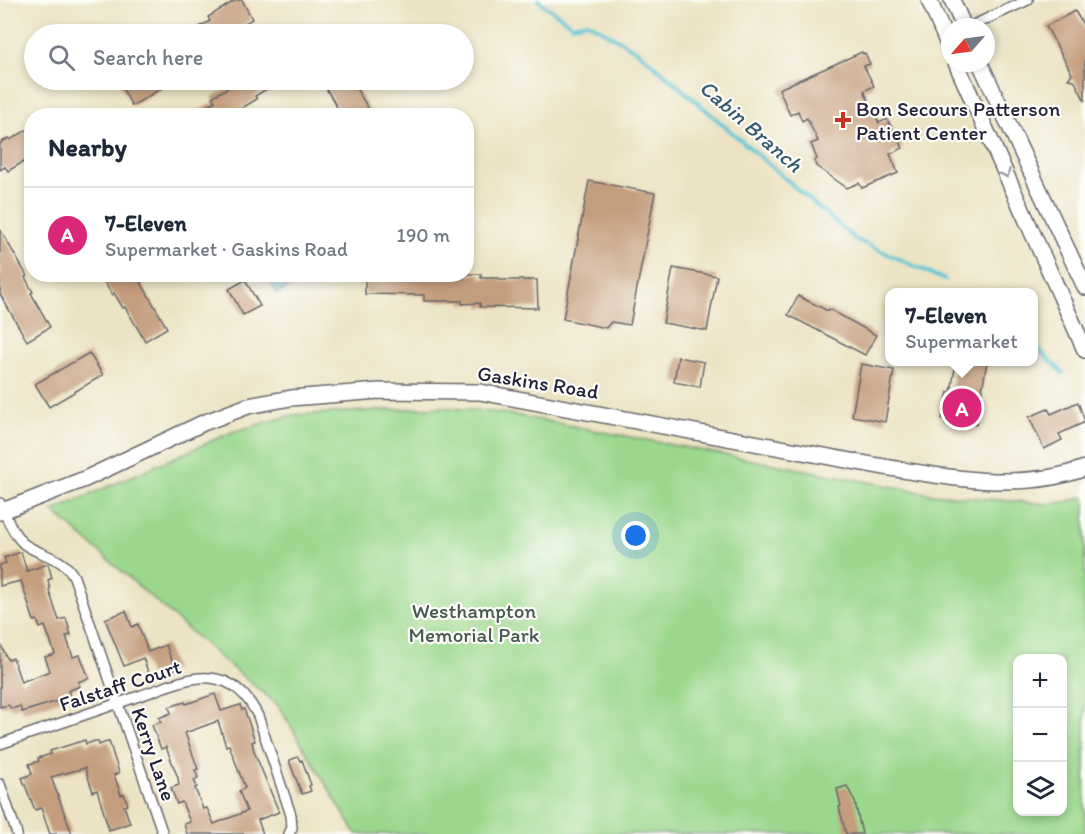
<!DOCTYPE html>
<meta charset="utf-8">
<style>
:root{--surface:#fff;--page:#f6f6f7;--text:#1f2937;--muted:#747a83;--line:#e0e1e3;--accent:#db2777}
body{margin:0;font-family:Itim,sans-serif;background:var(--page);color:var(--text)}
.controls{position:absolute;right:18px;bottom:18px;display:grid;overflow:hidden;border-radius:12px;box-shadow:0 3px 9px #0003}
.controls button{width:54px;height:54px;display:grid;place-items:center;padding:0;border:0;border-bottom:2px solid var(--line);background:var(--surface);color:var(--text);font:30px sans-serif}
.compass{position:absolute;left:941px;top:18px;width:54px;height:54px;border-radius:50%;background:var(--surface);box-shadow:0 3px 9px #0003;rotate:242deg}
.you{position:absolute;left:636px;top:536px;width:21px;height:21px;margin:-15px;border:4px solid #fff;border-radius:50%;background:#1a73e8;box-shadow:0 0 0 9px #1a73e833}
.badge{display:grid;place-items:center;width:39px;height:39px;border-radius:50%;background:var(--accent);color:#fff;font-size:20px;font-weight:700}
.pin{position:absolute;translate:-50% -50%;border:3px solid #fff;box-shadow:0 2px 6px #0006}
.popup{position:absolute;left:885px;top:288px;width:153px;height:78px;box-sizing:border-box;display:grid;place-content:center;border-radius:12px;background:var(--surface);filter:drop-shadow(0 2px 4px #0005);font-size:20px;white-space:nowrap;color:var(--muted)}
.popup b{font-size:22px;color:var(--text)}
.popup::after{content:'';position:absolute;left:50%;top:100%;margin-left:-12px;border:12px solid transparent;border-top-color:var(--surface)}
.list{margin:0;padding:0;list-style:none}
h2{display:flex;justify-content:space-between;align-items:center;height:78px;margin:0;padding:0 24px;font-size:26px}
h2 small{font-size:20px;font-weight:400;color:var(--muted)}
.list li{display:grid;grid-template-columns:39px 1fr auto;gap:18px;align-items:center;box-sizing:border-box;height:96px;padding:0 24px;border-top:2px solid var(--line)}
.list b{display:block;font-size:22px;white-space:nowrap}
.list p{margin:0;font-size:20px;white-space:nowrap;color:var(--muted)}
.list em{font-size:20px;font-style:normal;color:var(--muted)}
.icon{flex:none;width:33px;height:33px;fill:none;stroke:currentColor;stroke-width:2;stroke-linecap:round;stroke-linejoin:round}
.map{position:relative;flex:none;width:1085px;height:834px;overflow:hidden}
.search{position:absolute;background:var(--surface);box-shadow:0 3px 9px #0003;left:24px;top:24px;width:450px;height:66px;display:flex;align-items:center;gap:15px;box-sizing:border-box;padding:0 21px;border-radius:33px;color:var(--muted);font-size:22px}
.panel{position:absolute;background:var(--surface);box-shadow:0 3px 9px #0003;left:24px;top:108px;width:450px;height:174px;border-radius:24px}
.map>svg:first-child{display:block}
</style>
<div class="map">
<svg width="1085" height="834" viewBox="0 0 1085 834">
<rect width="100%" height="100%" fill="#fdfcf7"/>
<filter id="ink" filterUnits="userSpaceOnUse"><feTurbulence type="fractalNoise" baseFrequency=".0167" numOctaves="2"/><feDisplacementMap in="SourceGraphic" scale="12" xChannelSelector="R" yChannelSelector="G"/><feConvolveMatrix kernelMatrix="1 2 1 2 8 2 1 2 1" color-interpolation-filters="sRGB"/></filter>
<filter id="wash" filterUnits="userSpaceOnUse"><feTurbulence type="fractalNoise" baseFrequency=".008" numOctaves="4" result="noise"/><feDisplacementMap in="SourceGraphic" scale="24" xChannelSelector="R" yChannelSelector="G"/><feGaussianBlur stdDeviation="1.35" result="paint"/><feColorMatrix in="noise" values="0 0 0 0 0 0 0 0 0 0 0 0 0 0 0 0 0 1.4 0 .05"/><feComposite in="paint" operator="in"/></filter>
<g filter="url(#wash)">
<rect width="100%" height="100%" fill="#ebe3c3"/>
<path fill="#9bd88d" stroke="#5e7d64" stroke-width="1.5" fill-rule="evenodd" d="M443,407L509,414L932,494L1046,504L1066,502L1085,497V834H356L278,705L224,661L53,511L232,432L292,415ZM1018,658H1062V812H1018Z"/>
<polygon fill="#59c4d3" stroke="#3e7387" stroke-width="1.5" points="285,274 305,275 306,278 277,294 268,278"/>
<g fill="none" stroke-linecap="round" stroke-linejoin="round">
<g stroke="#59c4d3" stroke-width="4">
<polyline points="538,0 572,25 588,22 639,52 855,239 945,280"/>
<polyline points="1034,345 1063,373"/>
</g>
</g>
<g id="blocks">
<g fill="#c49d7d" fill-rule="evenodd">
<polygon points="236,0 242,0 252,19 226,34 187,34 210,21 208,17"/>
<polygon points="1075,11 1085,28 1085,101 1074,80 1068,79 1072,74 1046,26"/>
<polygon points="862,52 863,54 865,53 870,64 864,66 874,86 864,91 879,123 887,119 903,148 890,154 898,173 862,188 859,183 847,188 816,166 814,161 817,159 811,144 818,141 807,118 802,121 798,111 790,115 779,89"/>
<polygon points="128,80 160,80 164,87 132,106 120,84"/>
<polygon points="241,80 282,80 255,96 257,99 229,116 190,116 215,101 212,97"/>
<polygon points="321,80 351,80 373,116 342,116"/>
<polygon points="32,127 32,157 8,171 5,167 0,170 0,143 9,138 10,140"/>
<polygon points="589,181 655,193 630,325 611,322 606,328 563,319"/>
<polygon points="0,229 27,276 25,277 33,292 31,293 50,327 27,341 0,294"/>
<polygon points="673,268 717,276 707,331 663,323"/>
<polygon points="100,274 130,274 134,281 139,279 167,328 145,341 125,307 123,308 114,293 112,295"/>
<polygon points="365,274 481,274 481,278 499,278 499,280 537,280 538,308 480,307 480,303 462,304 462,301 424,301 424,295 365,294"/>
<polygon points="245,280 260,306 243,315 229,289"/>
<polygon points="798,296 828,311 829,309 876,335 865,355 788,315"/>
<polygon points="89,353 103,375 49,407 35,384"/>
<polygon points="678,357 704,362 700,387 674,382"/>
<polygon points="956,362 987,362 976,425 942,419 948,392 951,392"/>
<polygon points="861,364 894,370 885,422 852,416"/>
<polygon points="1078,402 1085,422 1059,434 1062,440 1044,449 1029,417 1048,409 1051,414"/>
<polygon points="21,552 27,571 48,564 52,578 48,580 50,589 49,590 56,612 59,620 66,618 71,635 66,636 73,657 80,655 89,678 78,682 80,686 68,691 71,697 22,712 20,706 12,709 8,705 0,707 0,643 8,660 13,658 21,682 50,671 45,657 55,654 45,626 40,628 37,620 34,621 21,581 0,586 0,565 6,563 4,558"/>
<polygon points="126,611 132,627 138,624 148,652 166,645 175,669 150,677 143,658 124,666 105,619"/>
<path d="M215,694L221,711L240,705L242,710L244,709L248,720L255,741L252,742L254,751L279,812L258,820L263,834H187L184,824L190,822L182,802L177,804L171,788L179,785L178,778L166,747L161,749L152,725L161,722L159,718L171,713L169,707L185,702L186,704ZM218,721L226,746L229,745L245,788L239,791L247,811L214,824L207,808L203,809L195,788L197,787L194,780L198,778L195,770L198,769L185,733Z"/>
<polygon points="85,740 86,744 95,741 98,741 99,745 109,741 119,773 114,775 121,795 124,794 128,805 124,806 130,823 109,830 97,790 93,792 85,768 51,777 72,834 50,834 41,808 35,810 22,778 32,774 29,764 39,761 38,758 51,754 50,751"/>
<polygon points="298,757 300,761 302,760 311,785 309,786 311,791 302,794 290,763 290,760"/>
<polygon points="847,786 855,802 862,834 846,834 839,807 841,806 837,789"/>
</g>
</g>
</g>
<g filter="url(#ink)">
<use href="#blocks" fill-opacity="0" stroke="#68666b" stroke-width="1.5"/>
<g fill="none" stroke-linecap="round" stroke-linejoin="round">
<g stroke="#68666b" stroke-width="12">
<g id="minor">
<polyline points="969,27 1028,0"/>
<path d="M0,503C4,513 15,537 24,544C41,556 64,557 74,577L163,834"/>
<path d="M0,744C46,728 93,712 139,696C161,689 187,676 210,678C234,680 248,696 258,716L291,815L292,828L289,834"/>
<polyline points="0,784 17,834"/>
</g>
</g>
<g stroke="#68666b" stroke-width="18">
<g id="primary">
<polyline points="929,0 950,49"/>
<polyline points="952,0 964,27"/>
<polyline points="956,63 1085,350"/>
<polyline points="980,63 1085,287"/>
<path d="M0,512L85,479L203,423L248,406L291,398L379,391L480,392L862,463C931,475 1018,494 1085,468"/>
</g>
</g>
<use href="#minor" stroke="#fff" stroke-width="9"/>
<use href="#primary" stroke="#fff" stroke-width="15"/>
</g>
<defs><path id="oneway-chevron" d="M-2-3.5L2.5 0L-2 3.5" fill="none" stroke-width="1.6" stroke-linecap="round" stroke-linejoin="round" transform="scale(1.5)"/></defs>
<use stroke="#9c9ca7" href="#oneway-chevron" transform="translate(1006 174) rotate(66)"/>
</g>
<path fill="#c8321e" stroke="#fdfcf7" stroke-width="2" d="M840 111h6v6h6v6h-6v6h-6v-6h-6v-6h6z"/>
<g text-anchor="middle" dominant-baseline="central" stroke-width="4.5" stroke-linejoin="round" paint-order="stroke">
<g font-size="21" fill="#22223b" stroke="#fdfcf7" text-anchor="start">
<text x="856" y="108">Bon Secours Patterson<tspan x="856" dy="24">Patient Center</tspan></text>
</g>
<g font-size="21" fill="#22223b" stroke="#fdfcf7">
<text transform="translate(538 382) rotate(9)">Gaskins Road</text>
<text transform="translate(120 685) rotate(-18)">Falstaff Court</text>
<text transform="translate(154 754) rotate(71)">Kerry Lane</text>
</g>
<g font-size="21" fill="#465954" stroke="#fdfcf7">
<text x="474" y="610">Westhampton<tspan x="474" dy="24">Memorial Park</tspan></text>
</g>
<g font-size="22" font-style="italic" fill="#355b70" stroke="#fdfcf7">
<text transform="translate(751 126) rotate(41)">Cabin Branch</text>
</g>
</g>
</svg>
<div class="controls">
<button>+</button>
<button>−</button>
<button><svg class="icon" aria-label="layers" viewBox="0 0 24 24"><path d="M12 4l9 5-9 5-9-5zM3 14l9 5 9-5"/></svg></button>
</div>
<svg class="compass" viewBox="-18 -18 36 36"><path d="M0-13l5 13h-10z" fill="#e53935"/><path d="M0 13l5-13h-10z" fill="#747a83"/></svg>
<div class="you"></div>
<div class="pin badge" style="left:962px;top:408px">A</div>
<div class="popup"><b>7-Eleven</b>Supermarket</div>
<div class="search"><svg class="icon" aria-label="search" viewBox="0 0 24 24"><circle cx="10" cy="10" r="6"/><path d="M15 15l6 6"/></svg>Search here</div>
<section class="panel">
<h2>Nearby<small></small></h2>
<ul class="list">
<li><span class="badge">A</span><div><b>7-Eleven</b><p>Supermarket · Gaskins Road</p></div><em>190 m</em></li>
</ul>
</section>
</div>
